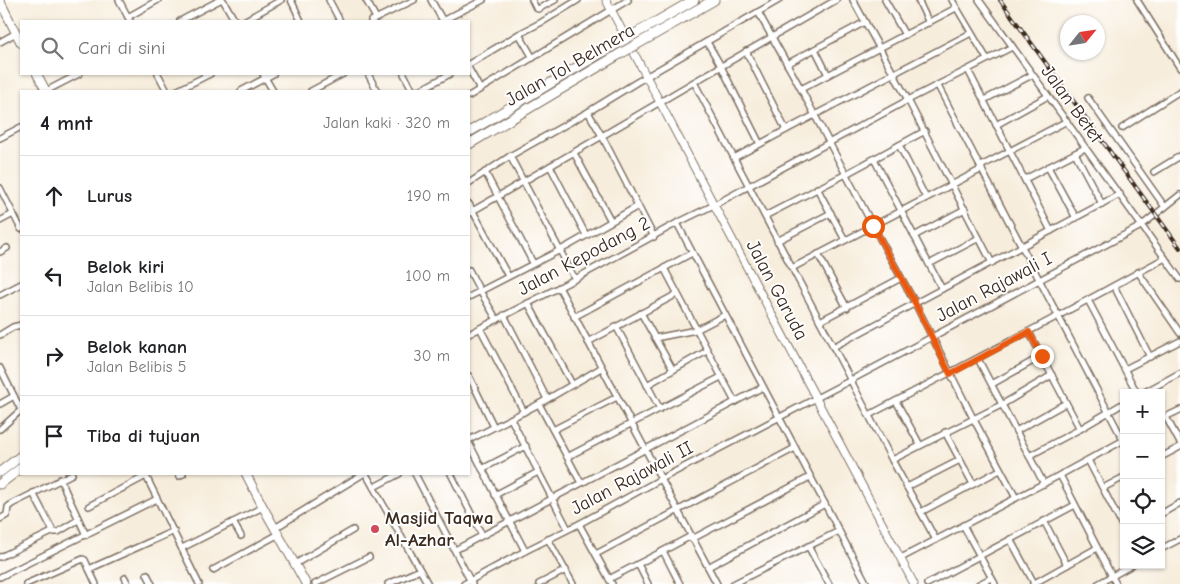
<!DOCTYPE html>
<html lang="id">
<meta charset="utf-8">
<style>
:root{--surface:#fff;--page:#f2f2f2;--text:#202124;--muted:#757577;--line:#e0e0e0}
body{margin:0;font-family:"Comic Neue",sans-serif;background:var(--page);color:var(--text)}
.controls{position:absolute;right:15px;bottom:15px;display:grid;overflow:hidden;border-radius:0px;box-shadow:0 1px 4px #0004}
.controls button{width:45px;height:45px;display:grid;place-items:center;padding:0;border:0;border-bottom:1px solid var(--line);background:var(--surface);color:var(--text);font:25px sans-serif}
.compass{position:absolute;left:1060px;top:15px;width:45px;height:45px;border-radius:50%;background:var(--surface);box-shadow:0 1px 4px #0004;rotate:60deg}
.stop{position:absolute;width:15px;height:15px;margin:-11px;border:4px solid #ea580c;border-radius:50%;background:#fff}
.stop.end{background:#ea580c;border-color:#fff;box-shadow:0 1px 5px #0008}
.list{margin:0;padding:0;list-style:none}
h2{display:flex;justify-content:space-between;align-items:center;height:65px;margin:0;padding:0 20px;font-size:21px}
h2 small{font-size:16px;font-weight:400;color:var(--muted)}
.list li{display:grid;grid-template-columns:32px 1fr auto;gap:15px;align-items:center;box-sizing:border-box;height:80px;padding:0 20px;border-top:1px solid var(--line)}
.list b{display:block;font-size:19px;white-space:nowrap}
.list p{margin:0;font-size:16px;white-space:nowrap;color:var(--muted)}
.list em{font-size:16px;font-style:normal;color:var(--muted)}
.icon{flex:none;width:28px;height:28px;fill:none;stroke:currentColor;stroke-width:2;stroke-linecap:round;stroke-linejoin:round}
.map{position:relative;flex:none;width:1180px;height:584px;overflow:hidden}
.search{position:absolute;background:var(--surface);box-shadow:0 1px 4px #0004;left:20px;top:20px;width:450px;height:55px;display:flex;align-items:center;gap:12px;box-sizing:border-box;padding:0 18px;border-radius:0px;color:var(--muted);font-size:19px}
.panel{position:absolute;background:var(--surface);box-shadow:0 1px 4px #0004;left:20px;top:90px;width:450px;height:385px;border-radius:0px}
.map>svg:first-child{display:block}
</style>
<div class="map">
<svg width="1180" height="584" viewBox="0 0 1180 584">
<rect width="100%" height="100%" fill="#fff"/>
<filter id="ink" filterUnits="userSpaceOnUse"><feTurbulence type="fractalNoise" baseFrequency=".02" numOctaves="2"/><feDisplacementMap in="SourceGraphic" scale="10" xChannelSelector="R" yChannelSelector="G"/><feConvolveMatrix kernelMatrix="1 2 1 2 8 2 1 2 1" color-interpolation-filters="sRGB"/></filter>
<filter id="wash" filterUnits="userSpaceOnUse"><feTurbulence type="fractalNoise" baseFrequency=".0096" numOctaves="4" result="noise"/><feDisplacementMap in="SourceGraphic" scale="20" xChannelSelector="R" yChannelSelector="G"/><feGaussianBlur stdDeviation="1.12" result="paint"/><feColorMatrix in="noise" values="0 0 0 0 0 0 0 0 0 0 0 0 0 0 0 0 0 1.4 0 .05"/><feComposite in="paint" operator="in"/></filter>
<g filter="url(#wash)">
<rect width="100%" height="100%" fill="#f7eddc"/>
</g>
<g filter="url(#ink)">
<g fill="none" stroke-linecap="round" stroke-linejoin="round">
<g stroke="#7d6e60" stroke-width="8">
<g id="street">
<polyline points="119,0 130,21"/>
<polyline points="223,0 235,21"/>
<polyline points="291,0 301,21"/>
<polyline points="329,0 340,21"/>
<polyline points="366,0 376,18"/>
<polyline points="431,0 443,21"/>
<polyline points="532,0 536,8 538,9 555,0"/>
<polyline points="836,0 694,82 820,321 892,460 936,540"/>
<polyline points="853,0 908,100 992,263"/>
<polyline points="885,0 905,35"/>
<polyline points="918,0 929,23"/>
<polyline points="952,0 987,59"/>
<polyline points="979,0 1180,279"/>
<polyline points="1137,0 1180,68"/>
<polyline points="758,12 801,89 873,226 915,303 973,418 1016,498"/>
<polyline points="128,17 158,0"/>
<polyline points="180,21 220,0"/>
<polyline points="244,21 281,0"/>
<polyline points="371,21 414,0"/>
<polyline points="442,21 483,0"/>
<polyline points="519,34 542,22 578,0"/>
<polyline points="0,42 16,33"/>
<polyline points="707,42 721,66 760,144"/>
<polyline points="815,49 828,75"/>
<polyline points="746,51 786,130"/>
<polyline points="469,64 519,34 533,58"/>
<polyline points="787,64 865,22"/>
<polyline points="469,69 480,89"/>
<polyline points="968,70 1051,231"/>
<polyline points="158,74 167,91"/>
<polyline points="263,74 273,91"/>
<polyline points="368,74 377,91"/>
<polyline points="404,74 413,91"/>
<polyline points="938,86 1123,440"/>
<polyline points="801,89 956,8"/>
<polyline points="46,91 79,74"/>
<polyline points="176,91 210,74"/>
<polyline points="241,91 273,74"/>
<polyline points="311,91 343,74"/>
<polyline points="418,91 450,74"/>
<polyline points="469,96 628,0"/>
<polyline points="1088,98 1165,207"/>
<polyline points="984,100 1032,75"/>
<polyline points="588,112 602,136 654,237"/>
<polyline points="996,125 1048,96"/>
<polyline points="1122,128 1180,91"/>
<polyline points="0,138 21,127"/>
<polyline points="899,145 926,198"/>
<polyline points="574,153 611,221"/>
<polyline points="1075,153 1102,204"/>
<polyline points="510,156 575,279"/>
<polyline points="734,158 786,130 971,33"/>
<polyline points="874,159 942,289"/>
<polyline points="550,166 586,235"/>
<polyline points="981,166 1067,121"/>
<polyline points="1048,167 1076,218"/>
<polyline points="485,172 533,263"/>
<polyline points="1154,172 1180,156"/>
<polyline points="1025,179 1085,148"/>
<polyline points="469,183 510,156 588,112 637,82 779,0"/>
<polyline points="0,188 21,229"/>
<polyline points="817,188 845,240"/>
<polyline points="469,204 508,276"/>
<polyline points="469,213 602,136 694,82"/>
<polyline points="765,216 846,174 925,131"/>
<polyline points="0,221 13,214"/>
<polyline points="677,223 867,584"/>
<polyline points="914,236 965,209"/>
<polyline points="777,241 831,213"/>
<polyline points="0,252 7,248"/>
<polyline points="818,254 847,308"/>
<polyline points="929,264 979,238"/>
<polyline points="664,268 735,402"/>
<polyline points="792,268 982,169"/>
<polyline points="469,270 480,291 497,320"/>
<polyline points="1138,272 1180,333"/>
<polyline points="1114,286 1150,357"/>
<polyline points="559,287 717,584"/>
<polyline points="0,295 21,284"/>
<polyline points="469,297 568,246 638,206"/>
<polyline points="1088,300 1137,393"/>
<polyline points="528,303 572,384"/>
<polyline points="641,313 673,370 707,351"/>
<polyline points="504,315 547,399"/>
<polyline points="574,317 692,253"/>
<polyline points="820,321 901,278"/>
<polyline points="616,326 660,409"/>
<polyline points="480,328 524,412"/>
<polyline points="1029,332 1080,429"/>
<polyline points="469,334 575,279 677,223 714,205 908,100 1012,47"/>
<polyline points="0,335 13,327 21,325"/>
<polyline points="655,338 696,330 725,315"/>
<polyline points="588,342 677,294"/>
<polyline points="833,347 1120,194"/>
<polyline points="978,359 1044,484"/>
<polyline points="0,368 21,410"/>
<polyline points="1125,369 1180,341"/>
<polyline points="469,376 494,427"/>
<polyline points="992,384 1042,356"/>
<polyline points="647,385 673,370"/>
<polyline points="1143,393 1180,373"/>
<polyline points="896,401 920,445"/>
<polyline points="0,404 14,396"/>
<polyline points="539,404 581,483"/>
<polyline points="869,415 1058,316 1165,258"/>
<polyline points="1166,417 1180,443"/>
<polyline points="511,419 568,529"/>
<polyline points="1161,419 1180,410"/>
<polyline points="0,429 21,410"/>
<polyline points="553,430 617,397"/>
<polyline points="1016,431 1066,403"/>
<polyline points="945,432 973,484"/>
<polyline points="469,440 539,404 601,368"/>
<polyline points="469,443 525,551"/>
<polyline points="1029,456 1080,429 1124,403"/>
<path d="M567,457C618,430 670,404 721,377"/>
<polyline points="1161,457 1180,447"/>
<polyline points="892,460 1003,404 1052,375"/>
<polyline points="1088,460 1124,529"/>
<polyline points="482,469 526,446"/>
<polyline points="145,474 199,584"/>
<polyline points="366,474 428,584"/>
<polyline points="415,474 472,584"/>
<polyline points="451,474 482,535"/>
<polyline points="1060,475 1116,584"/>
<polyline points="179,476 183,474"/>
<polyline points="60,479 86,535"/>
<polyline points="374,487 399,474"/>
<polyline points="907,487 960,460"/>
<polyline points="1103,488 1124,477"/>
<polyline points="495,495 538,472"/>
<polyline points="89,506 146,476"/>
<polyline points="921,512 1000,470"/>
<polyline points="1161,514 1180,503"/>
<polyline points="0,519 7,515 8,507 12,504 72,474"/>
<polyline points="1044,521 1067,565"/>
<polyline points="233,522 241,536"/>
<polyline points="579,524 612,584"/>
<polyline points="963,525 995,584"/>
<polyline points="275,528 363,474"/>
<polyline points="52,532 58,532 78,520"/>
<polyline points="548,539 573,584"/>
<polyline points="692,539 810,477"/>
<polyline points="1010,539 1034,583"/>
<polyline points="808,546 829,584"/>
<polyline points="182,548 263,507"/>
<polyline points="1161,549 1180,539"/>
<polyline points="455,550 763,387"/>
<polyline points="596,554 795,448"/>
<polyline points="0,557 52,532 52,529 33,493"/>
<polyline points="901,558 1060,475 1124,440"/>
<polyline points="295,564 353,530"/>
<polyline points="638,564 648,584"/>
<polyline points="708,567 825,504"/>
<polyline points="213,570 279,534"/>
<polyline points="147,574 152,584"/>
<polyline points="0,577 157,499"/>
<polyline points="125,578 128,584"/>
<polyline points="609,579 663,551"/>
<polyline points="26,584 83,559 85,560 89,569"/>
<polyline points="96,584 89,569 174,531"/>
<polyline points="315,584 369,557"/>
<polyline points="388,584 420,570"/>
<polyline points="464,584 525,551 579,524 661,479 851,380 1141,226 1180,195"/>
<polyline points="539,584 566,570"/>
<polyline points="680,584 663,551 691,536"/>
<polyline points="733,584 839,531"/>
<polyline points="927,584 1075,505"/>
<polyline points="979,584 991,578"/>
<polyline points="1033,584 1097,548"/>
<polyline points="1098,584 1132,565"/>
</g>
</g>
<g stroke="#7d6e60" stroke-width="9">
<polyline id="secondary" points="606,0 914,584"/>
</g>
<g stroke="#7d6e60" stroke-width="10">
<g id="primary">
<polyline points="0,1 21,43"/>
<polyline points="37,74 46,91"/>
<polyline points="246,474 263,507 306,584"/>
</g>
</g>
<g stroke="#7d6e60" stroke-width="11">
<g id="highway">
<polyline points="642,30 694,0"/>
<polyline points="648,38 714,0"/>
<polyline points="469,132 611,47"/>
<polyline points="469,144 618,55"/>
<polyline points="0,472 21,456"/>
<polyline points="0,484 21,468"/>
</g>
</g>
<use href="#street" stroke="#fff" stroke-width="5"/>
<use href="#secondary" stroke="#fff" stroke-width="7"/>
<use href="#primary" stroke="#fff" stroke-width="8"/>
<use href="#highway" stroke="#fff" stroke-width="9"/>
<g stroke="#3b2a1e" stroke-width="4">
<polyline id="rail" points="1000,0 1180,248"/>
</g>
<use href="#rail" stroke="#fff" stroke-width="2" stroke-dasharray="5.5" stroke-linecap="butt"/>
<g stroke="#7d6e60" stroke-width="11" stroke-linecap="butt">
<g id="highway-bridge">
<polyline points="611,47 642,30"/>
<polyline points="618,55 648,38"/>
</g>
</g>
<use href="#highway-bridge" stroke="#fff" stroke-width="9"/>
</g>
</g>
<g fill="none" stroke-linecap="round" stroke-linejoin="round" filter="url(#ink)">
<polyline stroke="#ea580c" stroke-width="6" points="873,226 915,303 950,374 1029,332 1042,356"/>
</g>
<circle fill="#d1495b" stroke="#fff" stroke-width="2" cx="375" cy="529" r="5"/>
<g text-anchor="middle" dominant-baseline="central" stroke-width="4" stroke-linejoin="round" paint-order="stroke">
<g font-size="19" fill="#3b2a1e" stroke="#fff">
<text transform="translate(570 65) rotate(-30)">Jalan Tol Belmera</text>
<text transform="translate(1072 104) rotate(54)">Jalan Betet</text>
<text transform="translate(584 256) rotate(-28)">Jalan Kepodang 2</text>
<text transform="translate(994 287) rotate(-28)">Jalan Rajawali I</text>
<text transform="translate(777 290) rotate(62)">Jalan Garuda</text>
<text transform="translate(632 478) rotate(-28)">Jalan Rajawali II</text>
</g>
<g font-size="19" font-weight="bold" fill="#3b2a1e" stroke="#fff" text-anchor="start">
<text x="385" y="518">Masjid Taqwa<tspan x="385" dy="22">Al-Azhar</tspan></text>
</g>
</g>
</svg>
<div class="controls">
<button>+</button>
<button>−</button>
<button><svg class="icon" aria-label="locate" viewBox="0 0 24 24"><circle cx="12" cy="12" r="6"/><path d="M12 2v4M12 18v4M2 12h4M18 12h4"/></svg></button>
<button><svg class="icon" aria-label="layers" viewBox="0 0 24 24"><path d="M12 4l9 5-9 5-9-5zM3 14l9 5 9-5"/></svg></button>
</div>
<svg class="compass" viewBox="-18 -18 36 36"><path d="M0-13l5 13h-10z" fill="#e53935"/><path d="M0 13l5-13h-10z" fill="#757577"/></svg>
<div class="stop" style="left:873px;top:226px"></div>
<div class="stop end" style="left:1042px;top:356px"></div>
<div class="search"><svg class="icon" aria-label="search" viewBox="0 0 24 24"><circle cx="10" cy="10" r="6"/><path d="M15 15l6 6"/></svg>Cari di sini</div>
<section class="panel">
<h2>4 mnt<small>Jalan kaki · 320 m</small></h2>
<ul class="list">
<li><svg class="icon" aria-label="ahead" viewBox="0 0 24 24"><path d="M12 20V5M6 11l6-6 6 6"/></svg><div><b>Lurus</b></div><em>190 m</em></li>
<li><svg class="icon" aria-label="left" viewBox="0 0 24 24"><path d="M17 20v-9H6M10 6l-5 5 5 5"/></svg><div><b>Belok kiri</b><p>Jalan Belibis 10</p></div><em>100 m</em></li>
<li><svg class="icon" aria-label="right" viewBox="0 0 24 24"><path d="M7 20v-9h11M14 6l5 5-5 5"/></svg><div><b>Belok kanan</b><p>Jalan Belibis 5</p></div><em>30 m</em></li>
<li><svg class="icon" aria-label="arrive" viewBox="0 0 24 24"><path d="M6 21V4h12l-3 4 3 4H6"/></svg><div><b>Tiba di tujuan</b></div></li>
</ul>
</section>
</div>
